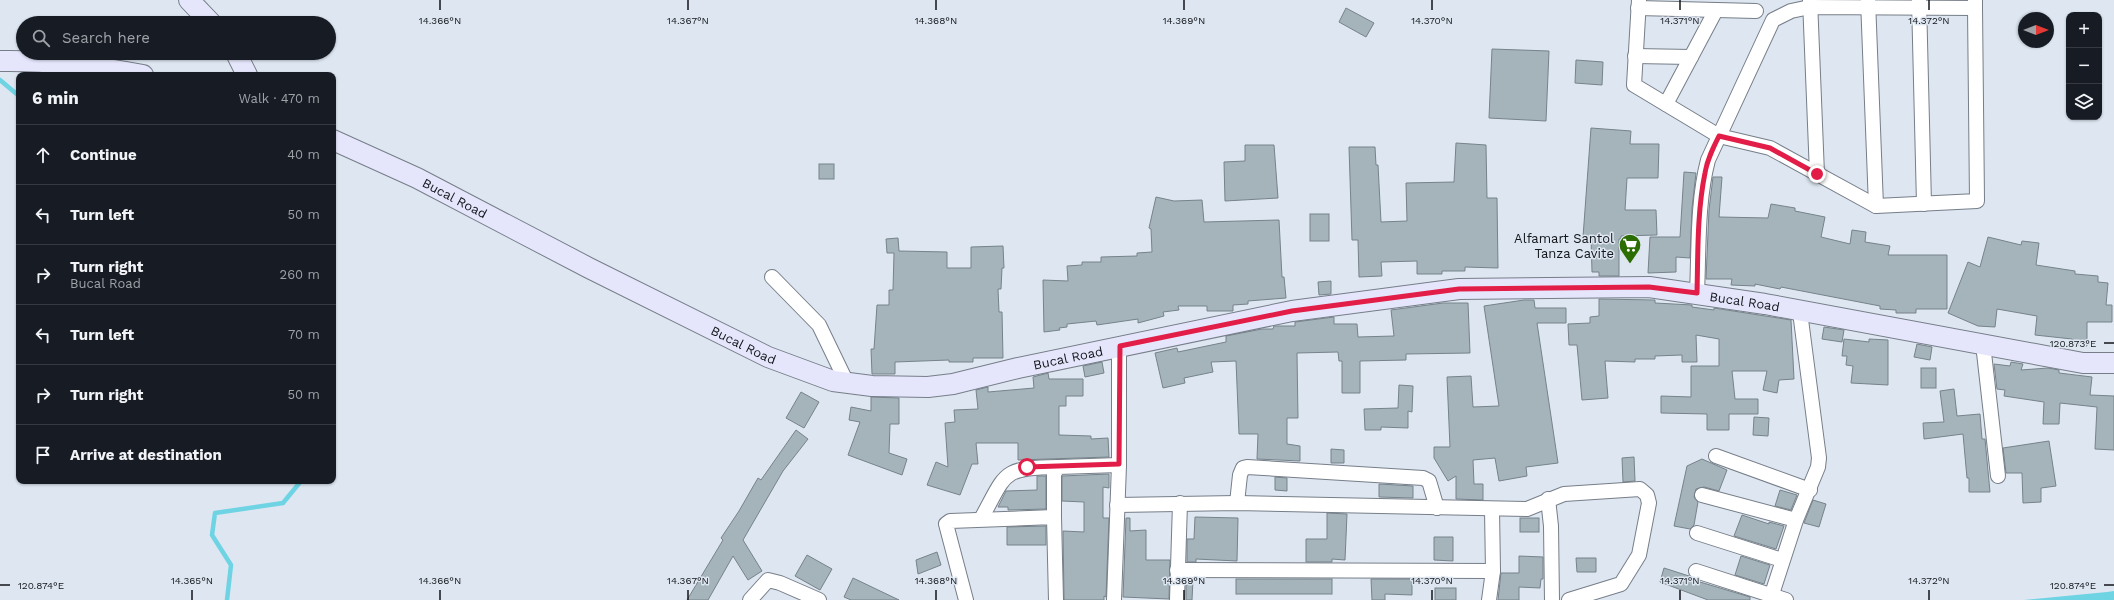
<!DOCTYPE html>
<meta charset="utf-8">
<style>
:root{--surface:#171b24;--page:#20242c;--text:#f1f3f6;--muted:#9ea1a6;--line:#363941}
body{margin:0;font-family:"Work Sans",sans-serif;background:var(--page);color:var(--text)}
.controls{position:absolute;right:12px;top:12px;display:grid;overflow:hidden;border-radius:8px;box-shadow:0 1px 3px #0004}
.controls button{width:36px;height:36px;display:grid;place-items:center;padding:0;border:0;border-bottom:1px solid var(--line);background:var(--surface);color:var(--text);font:20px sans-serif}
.compass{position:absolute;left:2018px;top:12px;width:36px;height:36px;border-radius:50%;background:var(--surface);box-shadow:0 1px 3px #0004;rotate:90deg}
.stop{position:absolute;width:12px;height:12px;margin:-9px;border:3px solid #e11d48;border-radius:50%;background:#fff}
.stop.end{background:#e11d48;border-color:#fff;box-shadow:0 1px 4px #0008}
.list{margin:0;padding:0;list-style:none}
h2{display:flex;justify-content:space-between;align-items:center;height:52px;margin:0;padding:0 16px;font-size:17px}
h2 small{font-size:13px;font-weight:400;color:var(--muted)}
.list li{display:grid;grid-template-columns:26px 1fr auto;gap:12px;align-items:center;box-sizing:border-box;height:60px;padding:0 16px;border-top:1px solid var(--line)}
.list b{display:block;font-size:15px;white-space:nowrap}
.list p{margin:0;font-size:13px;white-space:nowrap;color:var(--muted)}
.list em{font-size:13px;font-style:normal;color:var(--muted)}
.icon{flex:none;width:22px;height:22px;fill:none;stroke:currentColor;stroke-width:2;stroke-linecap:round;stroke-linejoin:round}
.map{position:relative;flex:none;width:2114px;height:600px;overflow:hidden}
.search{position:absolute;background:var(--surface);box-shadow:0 1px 3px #0004;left:16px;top:16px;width:320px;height:44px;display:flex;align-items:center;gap:10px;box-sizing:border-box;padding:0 14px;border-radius:22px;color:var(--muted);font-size:15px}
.panel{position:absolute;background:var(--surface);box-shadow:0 1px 3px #0004;left:16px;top:72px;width:320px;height:412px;border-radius:8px}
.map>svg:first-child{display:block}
</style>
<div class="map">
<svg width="2114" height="600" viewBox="0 0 2114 600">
<rect width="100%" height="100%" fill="#dde6f1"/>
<polygon fill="#6ed3e3" points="2114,591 2114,600 2024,600 2107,592"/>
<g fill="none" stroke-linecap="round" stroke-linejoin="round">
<g stroke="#6ed3e3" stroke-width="4.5">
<polyline points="0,80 19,96"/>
<polyline points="227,600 231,565 212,535 215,513 283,503 301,481"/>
</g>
</g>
<g fill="#a5b3ba" stroke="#76838a">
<polygon points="1346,8 1374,23 1366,37 1339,22"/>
<polygon points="1492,49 1549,51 1546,121 1489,118"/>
<polygon points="1576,60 1603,62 1602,85 1575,83"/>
<polygon points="1591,128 1631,131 1630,144 1659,144 1658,178 1627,178 1625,210 1656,210 1657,235 1621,236 1621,239 1619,239 1619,276 1599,276 1599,272 1592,272 1591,237 1583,237"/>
<polygon points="1456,143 1486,145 1487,198 1497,198 1498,268 1465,267 1465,271 1442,271 1442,274 1417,274 1417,261 1381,262 1382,276 1359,277 1358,240 1352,240 1349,147 1375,147 1376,165 1378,165 1381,222 1407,221 1406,183 1454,182"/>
<polygon points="1245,145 1274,145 1278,198 1225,201 1224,162 1245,161"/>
<rect x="819" y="164" width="15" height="15"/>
<polygon points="1684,172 1696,173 1692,208 1690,258 1676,257 1676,272 1648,273 1650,237 1680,237"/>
<polygon points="1713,177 1722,177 1719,217 1768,218 1771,204 1795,208 1795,211 1825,217 1821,237 1850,244 1852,230 1866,232 1865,242 1890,246 1888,255 1947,255 1947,309 1916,309 1916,313 1896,313 1896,310 1880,309 1880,306 1781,287 1780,289 1755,284 1755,286 1731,285 1732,279 1706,279 1709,210"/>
<polygon points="1156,197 1174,201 1202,200 1204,222 1279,220 1282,277 1284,277 1286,298 1248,301 1248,304 1233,305 1233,311 1207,311 1207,306 1178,306 1179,310 1163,312 1164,316 1138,323 1138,319 1097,325 1096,321 1067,324 1067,327 1059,328 1060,330 1044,332 1043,280 1068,281 1067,266 1082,265 1082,262 1101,262 1101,257 1137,256 1137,253 1152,252 1151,229 1149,228"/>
<rect x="1310" y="214" width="19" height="27"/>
<polygon points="1988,237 2021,245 2022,241 2039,243 2036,265 2075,271 2075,274 2098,276 2098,282 2108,283 2106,305 2112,305 2112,322 2087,322 2087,346 2072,345 2072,339 2035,335 2037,316 1997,309 1995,327 1978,326 1948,313 1968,262 1980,267"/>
<polygon points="898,238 899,251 947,252 947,268 971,268 971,247 1003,246 1004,268 1002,268 1001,289 998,289 999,312 1002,312 1003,358 973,358 973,362 949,362 949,360 895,362 895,374 872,374 871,349 874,349 877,305 889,305 889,290 893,290 894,253 887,253 886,239"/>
<polygon points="1331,281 1331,294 1319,295 1318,282"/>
<polygon points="1599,299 1655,300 1655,303 1692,305 1692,307 1714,310 1714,308 1791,320 1794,379 1779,380 1777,393 1763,390 1767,371 1732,371 1735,399 1758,399 1758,414 1729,414 1729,430 1707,430 1707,414 1661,413 1661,396 1691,397 1691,366 1719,366 1719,339 1696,335 1697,362 1682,362 1682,355 1655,356 1655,359 1635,359 1635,362 1605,361 1608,398 1582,400 1577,345 1569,345 1568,324 1590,323 1590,317 1599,316"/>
<polygon points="1524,300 1534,300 1535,308 1566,308 1566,323 1537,323 1558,463 1526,467 1527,476 1499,481 1495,458 1473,460 1474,484 1483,484 1483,500 1456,499 1456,476 1448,481 1434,458 1434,447 1450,447 1447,377 1471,376 1473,407 1499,406 1484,306"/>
<polygon points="1443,303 1468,303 1470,353 1406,354 1406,360 1360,361 1360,393 1342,393 1342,361 1339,361 1338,352 1297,353 1298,418 1287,418 1287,444 1300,446 1300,461 1257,459 1258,434 1239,434 1236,361 1211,362 1213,372 1184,378 1185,383 1163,388 1155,353 1177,348 1178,352 1226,342 1226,336 1262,329 1273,329 1274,326 1295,326 1295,322 1334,317 1334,324 1357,324 1358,337 1394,336 1391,310"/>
<polygon points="1824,327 1844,330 1842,342 1822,339"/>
<polygon points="1844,339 1869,342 1869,339 1888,340 1888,385 1851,383 1853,366 1846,365 1847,356 1842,356"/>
<polygon points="1917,344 1932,347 1930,360 1914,357"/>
<polygon points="1102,362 1104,373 1085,377 1083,366"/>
<polygon points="2011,362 2023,364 2021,370 2048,368 2059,370 2059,373 2092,377 2090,395 2114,396 2114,450 2095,449 2097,407 2060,403 2059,424 2043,424 2044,402 2004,396 2005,390 1997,389 1994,364 2010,366"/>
<rect x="1921" y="368" width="15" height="20"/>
<polygon points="1048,373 1049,379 1083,379 1083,396 1066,396 1066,406 1059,406 1059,435 1091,436 1091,439 1108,438 1109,457 1018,460 1018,443 976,443 978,464 972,464 960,495 927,485 936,462 948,467 945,423 955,422 954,410 978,409 976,390 988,387 988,392 1034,388 1033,377"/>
<polygon points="1399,385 1413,386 1412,412 1408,411 1408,428 1381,427 1381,430 1365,430 1364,409 1398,408"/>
<polygon points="1954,389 1957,416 1980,414 1982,439 1985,439 1990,492 1969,492 1969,478 1967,478 1963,434 1924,439 1923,423 1944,422 1940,391"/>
<polygon points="801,392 819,402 804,428 786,418"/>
<polygon points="871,397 899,398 899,424 890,424 889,453 907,459 902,475 848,455 860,422 849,420 851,407 871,411"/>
<polygon points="1754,417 1769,418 1768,436 1753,435"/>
<polygon points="796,430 808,439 783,471 743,540 762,571 748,580 733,556 708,600 687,600 723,540 721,538 739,511 758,478 761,480"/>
<polygon points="2049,441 2056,486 2041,488 2041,502 2023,503 2022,473 2006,473 2003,448"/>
<polygon points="1331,449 1344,450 1344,463 1331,463"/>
<polygon points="1634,457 1635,481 1623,482 1622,458"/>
<polygon points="1702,459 1727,470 1719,491 1704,487 1696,489 1694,497 1698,502 1694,525 1690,529 1674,526 1687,466"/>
<polygon points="1109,474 1109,488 1103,487 1103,518 1109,518 1106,597 1104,596 1104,600 1064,600 1063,531 1084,532 1084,502 1062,501 1062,476"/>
<polygon points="1037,476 1046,476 1046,509 1008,510 1008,507 998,507 1006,491 1037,490"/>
<polygon points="1275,477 1287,478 1287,491 1275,490"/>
<polygon points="1379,484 1413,486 1413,498 1379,497"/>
<polygon points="1780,490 1797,495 1791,510 1775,506"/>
<polygon points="1813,500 1826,504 1819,527 1804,523"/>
<polygon points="1327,513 1347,514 1345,560 1332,559 1332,562 1306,562 1306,539 1327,539"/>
<polygon points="1742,515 1769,524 1769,522 1784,526 1776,549 1734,536"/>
<polygon points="1195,517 1238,518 1237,561 1196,559 1196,562 1187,562 1187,539 1194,539"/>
<polygon points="1126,518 1130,518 1130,531 1146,530 1146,560 1170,560 1169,599 1123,597"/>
<rect x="1520" y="518" width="19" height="14"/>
<polygon points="1046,526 1046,545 1007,545 1007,527"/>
<polygon points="1434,537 1453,537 1453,561 1434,560"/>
<polygon points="937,552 941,565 918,574 916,560"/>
<polygon points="807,555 832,569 820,590 795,576"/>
<polygon points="1519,556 1543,557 1543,579 1541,579 1540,588 1519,587 1519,600 1498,600 1501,573 1519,573"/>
<polygon points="1741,556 1770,565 1764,584 1735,575"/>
<polygon points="1576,558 1596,558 1596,572 1577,572"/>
<polygon points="1664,568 1689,576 1700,582 1750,597 1750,600 1708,600 1660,582"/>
<polygon points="853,578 899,600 851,600 844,597"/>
<polygon points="1186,579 1193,579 1192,600 1186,600"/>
<rect x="1236" y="579" width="96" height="15"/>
<polygon points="1371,579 1412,579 1412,595 1385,594 1385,600 1372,600"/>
<rect x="1435" y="588" width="21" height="12"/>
</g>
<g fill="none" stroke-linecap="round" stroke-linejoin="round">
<g stroke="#767e88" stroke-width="16">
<g id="street">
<polyline points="1639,0 1634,85 1719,136 1770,148 1876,206 1977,201 1975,8"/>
<polyline points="1810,0 1817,174"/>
<polyline points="1868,0 1876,206"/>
<polyline points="1919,0 1924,204"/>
<polyline points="1638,8 1756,11"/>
<polyline points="1635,56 1691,57"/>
<polyline points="1666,104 1716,10"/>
<polyline points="772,277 819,325 847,383"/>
<path d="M1697,293C1699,249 1697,202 1708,160L1773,20L1791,11L1810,7L1975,8V0"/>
<polyline points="1983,344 1998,476"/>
<polyline points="1716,456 1810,490"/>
<polyline points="1702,495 1796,520"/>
<polyline points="1548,499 1551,526 1552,600"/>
<polyline points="1237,503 1240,475 1243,468 1247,467 1423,478 1429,481 1437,508"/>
<polyline points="1117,505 1237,503 1527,509 1564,494 1640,489 1647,495 1649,503 1639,555 1621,584 1569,600"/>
<polyline points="1054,517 1054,474 1058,467 1119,465"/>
<path d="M981,519C1007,472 1001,468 1058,467"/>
<polyline points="1697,533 1782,560"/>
<polyline points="1177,570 1493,571"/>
<polyline points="1696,571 1786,600"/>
<polyline points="1772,594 1796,520 1818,467 1819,458 1800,312"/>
<polyline points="750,600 768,580 780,583 819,600"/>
<polyline points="966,600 946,524 950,521 1054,517 1056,600"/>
<polyline points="1114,600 1119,465 1119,346"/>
<polyline points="1177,600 1180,503"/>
<polyline points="1489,600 1493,571 1492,510"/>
</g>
</g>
<g stroke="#767e88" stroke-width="22">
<g id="secondary">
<polyline points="189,0 211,23"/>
<polyline points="236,53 247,75"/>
<path d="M0,61C48,60 95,66 143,75"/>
<path id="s1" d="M333,140L417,178L589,268L768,357L833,381L872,386L928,387L953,384L1018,368L1292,311L1459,289L1649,287L1765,304L2083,363H2114"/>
</g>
</g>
<use href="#street" stroke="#fff" stroke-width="14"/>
<use href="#secondary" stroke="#e5e6fc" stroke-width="20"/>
</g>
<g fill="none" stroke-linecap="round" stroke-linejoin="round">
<path stroke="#e11d48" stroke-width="5" d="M1027,467L1119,464L1120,346L1292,311L1459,289L1649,287L1697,293C1698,254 1697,212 1705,173C1707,160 1713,148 1719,136L1770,148L1817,174"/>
</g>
<path fill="none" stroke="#13161a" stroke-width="1.5" d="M440,0V10M688,0V10M936,0V10M1184,0V10M1432,0V10M1680,0V10M1929,0V10M2104,343H2114M0,585H10M2104,585H2114M192,590V600M440,590V600M688,590V600M936,590V600M1184,590V600M1432,590V600M1680,590V600M1929,590V600"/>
<defs>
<g id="supermarket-pin" transform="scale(1.15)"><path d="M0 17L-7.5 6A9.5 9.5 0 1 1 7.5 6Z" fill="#2b6d03" stroke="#dde6f1"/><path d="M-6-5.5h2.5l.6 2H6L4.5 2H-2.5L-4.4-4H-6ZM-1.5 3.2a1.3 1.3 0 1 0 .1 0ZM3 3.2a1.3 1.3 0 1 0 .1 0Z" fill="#fff"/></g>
</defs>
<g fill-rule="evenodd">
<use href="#supermarket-pin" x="1630" y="245"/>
</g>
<g text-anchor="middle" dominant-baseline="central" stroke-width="3" stroke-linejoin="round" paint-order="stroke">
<g font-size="13" fill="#13161a" stroke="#dde6f1">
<text stroke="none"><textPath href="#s1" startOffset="135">Bucal Road</textPath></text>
<text stroke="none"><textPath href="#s1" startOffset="1478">Bucal Road</textPath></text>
<text stroke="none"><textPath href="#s1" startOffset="459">Bucal Road</textPath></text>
<text stroke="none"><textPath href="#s1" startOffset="794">Bucal Road</textPath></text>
</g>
<g font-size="13" fill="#13161a" stroke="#dde6f1" text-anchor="end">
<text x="1614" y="238">Alfamart Santol<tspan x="1614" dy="15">Tanza Cavite</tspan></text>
</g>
</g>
<g font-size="10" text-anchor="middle" fill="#13161a" stroke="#dde6f1" stroke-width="3" stroke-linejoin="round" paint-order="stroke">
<text x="440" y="24">14.366°N</text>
<text x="688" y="24">14.367°N</text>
<text x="936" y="24">14.368°N</text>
<text x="1184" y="24">14.369°N</text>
<text x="1432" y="24">14.370°N</text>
<text x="1680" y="24">14.371°N</text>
<text x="1929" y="24">14.372°N</text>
<text x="2073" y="347">120.873°E</text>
<text x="192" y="584">14.365°N</text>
<text x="440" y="584">14.366°N</text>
<text x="688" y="584">14.367°N</text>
<text x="936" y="584">14.368°N</text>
<text x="1184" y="584">14.369°N</text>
<text x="1432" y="584">14.370°N</text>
<text x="1680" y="584">14.371°N</text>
<text x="1929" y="584">14.372°N</text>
<text x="2073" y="589">120.874°E</text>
<text x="41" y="589">120.874°E</text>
</g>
</svg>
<div class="controls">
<button>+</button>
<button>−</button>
<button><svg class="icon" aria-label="layers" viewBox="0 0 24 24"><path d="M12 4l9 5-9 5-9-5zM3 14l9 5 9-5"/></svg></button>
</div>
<svg class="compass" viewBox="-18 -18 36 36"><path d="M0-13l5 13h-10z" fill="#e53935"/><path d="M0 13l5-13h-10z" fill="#9ea1a6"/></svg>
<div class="stop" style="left:1027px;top:467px"></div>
<div class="stop end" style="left:1817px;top:174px"></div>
<div class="search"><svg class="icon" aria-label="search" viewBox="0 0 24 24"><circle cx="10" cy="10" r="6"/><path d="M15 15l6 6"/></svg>Search here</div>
<section class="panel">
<h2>6 min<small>Walk · 470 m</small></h2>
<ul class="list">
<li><svg class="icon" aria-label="ahead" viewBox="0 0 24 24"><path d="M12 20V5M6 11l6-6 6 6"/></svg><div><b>Continue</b></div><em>40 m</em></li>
<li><svg class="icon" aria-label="left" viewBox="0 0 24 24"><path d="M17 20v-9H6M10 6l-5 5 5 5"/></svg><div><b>Turn left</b></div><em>50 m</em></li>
<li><svg class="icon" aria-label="right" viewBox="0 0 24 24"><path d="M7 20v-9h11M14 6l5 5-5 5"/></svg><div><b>Turn right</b><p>Bucal Road</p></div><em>260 m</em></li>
<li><svg class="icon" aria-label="left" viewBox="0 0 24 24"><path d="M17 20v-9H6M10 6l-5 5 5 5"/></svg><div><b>Turn left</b></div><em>70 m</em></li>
<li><svg class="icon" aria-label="right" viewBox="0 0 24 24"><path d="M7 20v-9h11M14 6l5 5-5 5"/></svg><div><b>Turn right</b></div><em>50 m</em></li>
<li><svg class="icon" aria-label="arrive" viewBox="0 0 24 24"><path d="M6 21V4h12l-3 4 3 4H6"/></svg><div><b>Arrive at destination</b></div></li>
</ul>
</section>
</div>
